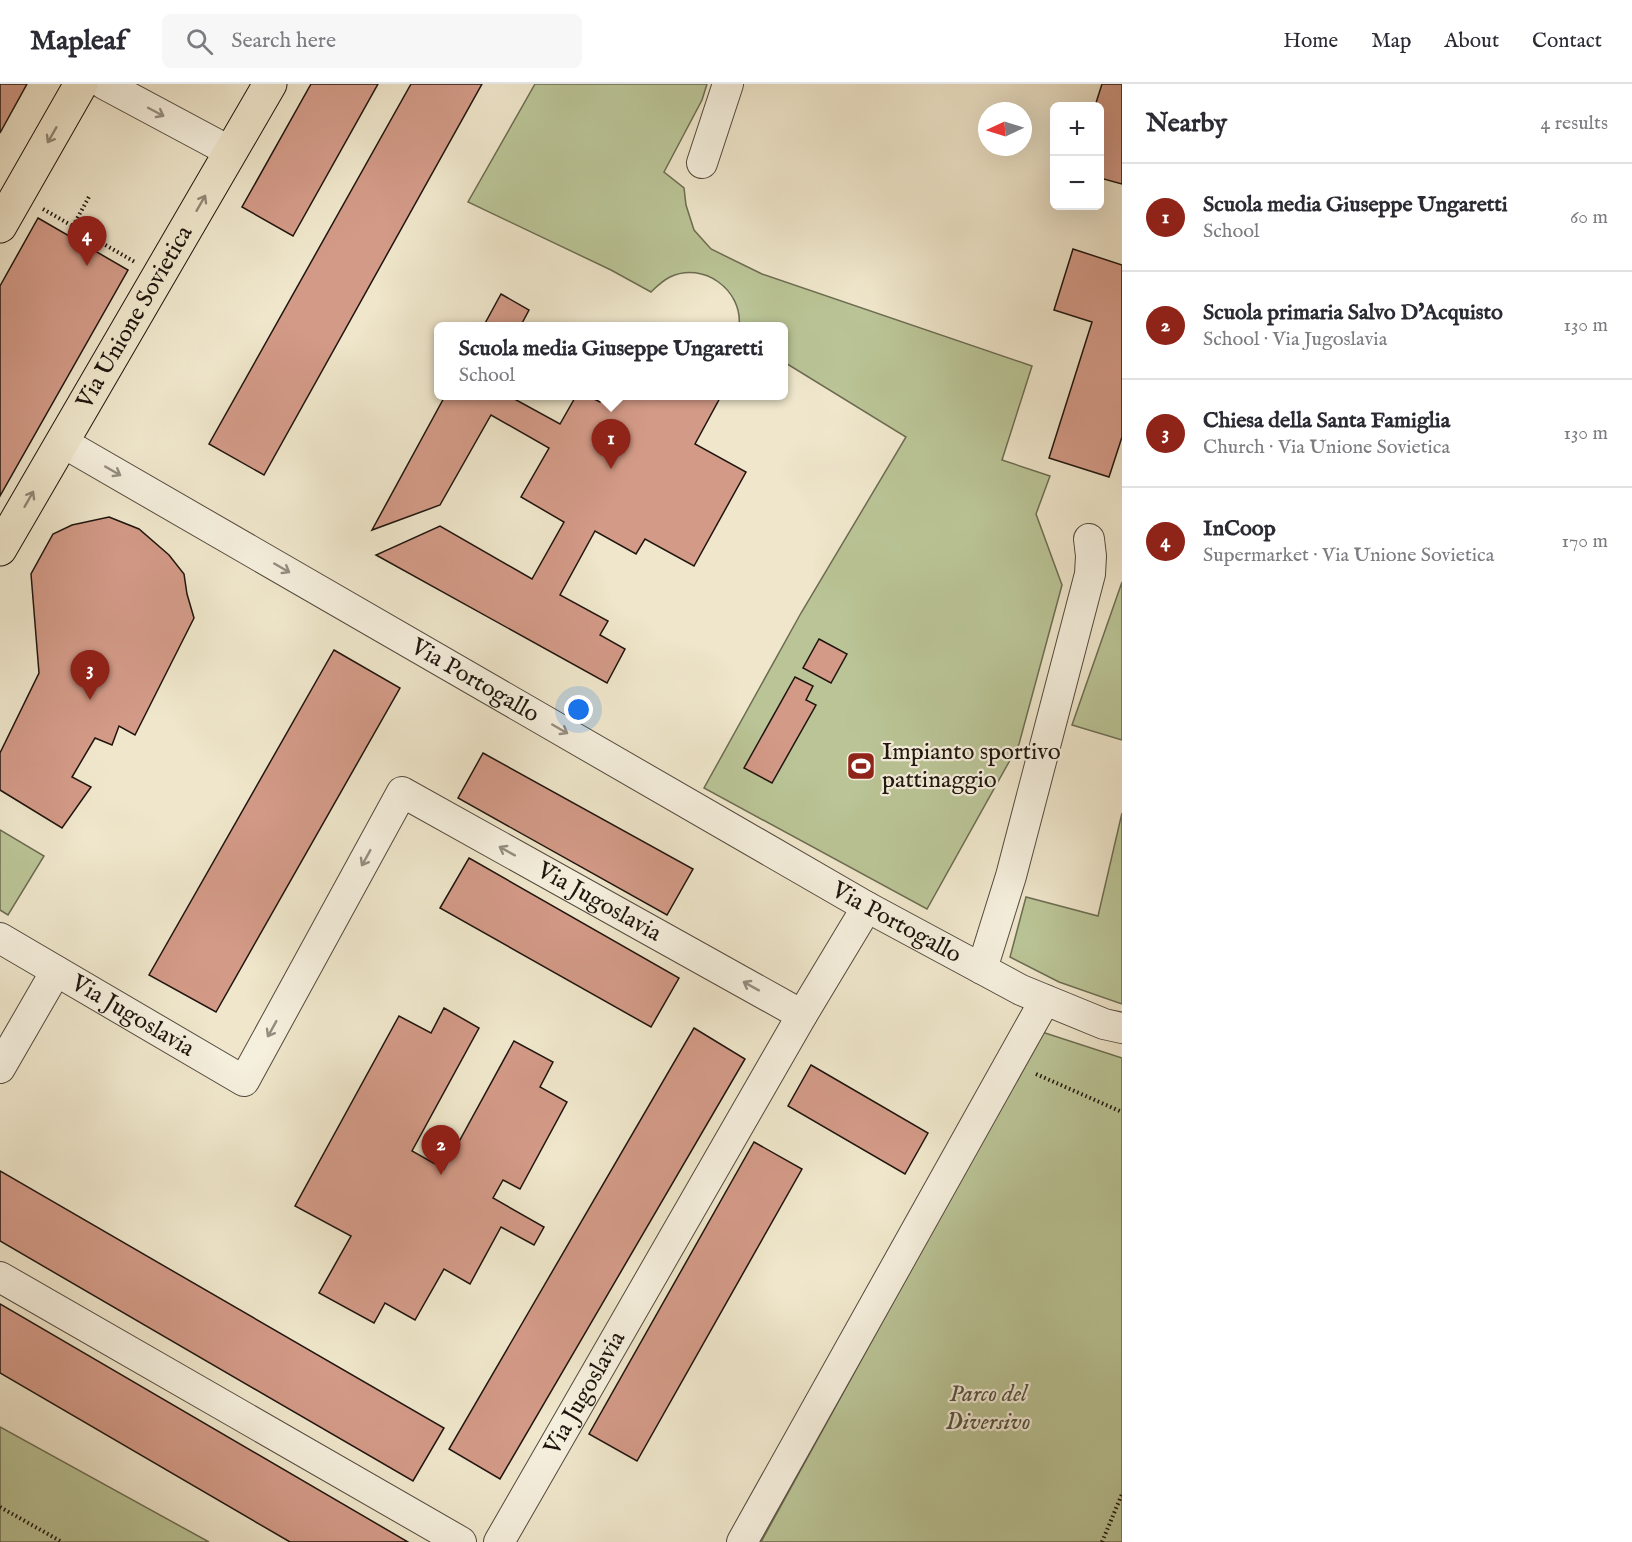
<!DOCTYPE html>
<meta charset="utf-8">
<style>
:root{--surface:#fff;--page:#f7f7f7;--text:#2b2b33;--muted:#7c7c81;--line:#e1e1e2;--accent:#8f2418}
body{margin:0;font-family:"IM FELL English",serif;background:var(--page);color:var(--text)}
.controls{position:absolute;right:18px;top:18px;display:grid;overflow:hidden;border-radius:9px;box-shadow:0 6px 24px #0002}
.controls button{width:54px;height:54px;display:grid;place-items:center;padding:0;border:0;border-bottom:2px solid var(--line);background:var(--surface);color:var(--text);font:30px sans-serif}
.compass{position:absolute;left:978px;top:18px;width:54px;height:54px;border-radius:50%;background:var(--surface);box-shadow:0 6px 24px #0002;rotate:266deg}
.you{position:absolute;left:579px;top:626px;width:21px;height:21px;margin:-15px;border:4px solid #fff;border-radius:50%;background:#1a73e8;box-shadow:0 0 0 9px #1a73e833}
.badge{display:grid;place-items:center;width:39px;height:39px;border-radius:50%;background:var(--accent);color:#fff;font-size:20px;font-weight:700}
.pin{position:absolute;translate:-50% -50px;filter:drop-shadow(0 2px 3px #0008)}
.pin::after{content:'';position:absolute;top:32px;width:21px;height:18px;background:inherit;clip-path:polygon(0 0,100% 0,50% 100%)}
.popup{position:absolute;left:434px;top:238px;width:354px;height:78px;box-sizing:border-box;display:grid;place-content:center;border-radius:9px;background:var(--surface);filter:drop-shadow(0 2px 4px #0005);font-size:20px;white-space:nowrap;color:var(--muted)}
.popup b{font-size:22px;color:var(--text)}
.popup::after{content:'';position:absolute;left:50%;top:100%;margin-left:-12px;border:12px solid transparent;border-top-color:var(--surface)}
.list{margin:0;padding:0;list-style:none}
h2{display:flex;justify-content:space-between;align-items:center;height:78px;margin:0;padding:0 24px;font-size:26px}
h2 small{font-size:20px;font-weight:400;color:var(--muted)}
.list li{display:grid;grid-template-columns:39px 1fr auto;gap:18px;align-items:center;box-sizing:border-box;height:108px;padding:0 24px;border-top:2px solid var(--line)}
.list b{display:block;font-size:22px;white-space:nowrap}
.list p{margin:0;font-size:20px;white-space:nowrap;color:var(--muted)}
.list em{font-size:20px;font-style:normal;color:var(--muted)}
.icon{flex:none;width:33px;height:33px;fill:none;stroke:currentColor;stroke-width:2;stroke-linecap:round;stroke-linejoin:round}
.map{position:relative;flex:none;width:1122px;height:1458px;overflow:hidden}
header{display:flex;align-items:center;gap:36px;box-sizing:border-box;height:84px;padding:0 30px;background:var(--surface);border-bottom:2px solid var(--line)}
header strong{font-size:28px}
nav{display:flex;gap:33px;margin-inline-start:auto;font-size:21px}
.search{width:420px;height:54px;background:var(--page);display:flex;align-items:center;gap:15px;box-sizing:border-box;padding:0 21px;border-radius:9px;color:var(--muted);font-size:22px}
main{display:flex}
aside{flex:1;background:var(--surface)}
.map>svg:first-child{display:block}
</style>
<header>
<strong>Mapleaf</strong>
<div class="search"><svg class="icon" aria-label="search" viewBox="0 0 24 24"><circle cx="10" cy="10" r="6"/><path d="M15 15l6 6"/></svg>Search here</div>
<nav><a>Home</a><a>Map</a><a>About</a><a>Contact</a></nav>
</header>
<main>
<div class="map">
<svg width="1122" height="1458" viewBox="0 0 1122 1458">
<rect width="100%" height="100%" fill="#efe6cb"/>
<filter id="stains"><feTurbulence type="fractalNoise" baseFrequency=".00333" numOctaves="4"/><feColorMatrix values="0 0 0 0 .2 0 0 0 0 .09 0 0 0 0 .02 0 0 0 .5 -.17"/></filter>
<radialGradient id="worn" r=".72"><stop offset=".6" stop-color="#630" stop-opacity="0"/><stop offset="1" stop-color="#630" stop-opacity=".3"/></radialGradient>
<g fill="#bac496" stroke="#6c6c52" stroke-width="1.5">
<path d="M535,0H707L702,16L664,88L684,104L686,121L694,146L711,165L762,190L1032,282L1002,376L1050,392L1036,430L1062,501L1019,660L927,825L704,704L801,529L906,353L784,278L783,243L739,242C743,206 703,177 670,193C662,197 657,202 651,208L611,186L468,118Z"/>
<polygon points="1122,498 1122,656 1072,641"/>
<polygon points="1122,729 1122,920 1059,898 1010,873 1026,813 1098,832"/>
<polygon points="0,746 44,772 8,831 0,826"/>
<polygon points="1042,948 1122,974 1122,1458 761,1458"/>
<polygon points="0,1343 209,1458 0,1458"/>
</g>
<g fill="#d39a87" stroke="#1f150e" stroke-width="1.5">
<polygon points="0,0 27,0 0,49"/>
<polygon points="311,0 378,0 293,152 242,123"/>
<polygon points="411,0 482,0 264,391 209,360"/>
<polygon points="1102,0 1122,0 1122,100 1100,94 1100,22 1095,22"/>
<polygon points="38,134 128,186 0,412 0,202"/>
<polygon points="1073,165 1122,181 1122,353 1109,393 1049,374 1092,238 1054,226"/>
<polygon points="501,210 529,226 520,243 483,243"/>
<polygon points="445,312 509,312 560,340 576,312 588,312 600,318 604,312 721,312 695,360 746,388 694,482 645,455 636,470 595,447 560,511 608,537 600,551 625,565 607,599 376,471 440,442 532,495 564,438 521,413 549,364 491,331 440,421 372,446"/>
<polygon points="109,433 139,445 169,471 184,490 187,510 194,534 135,651 119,642 112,661 95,654 72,693 91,703 62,744 0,706 0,669 39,589 31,490 53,450 72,441"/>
<polygon points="819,555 847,570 831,599 803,584"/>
<polygon points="334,566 400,604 216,928 149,891"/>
<polygon points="795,593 813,602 806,616 816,621 772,699 744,684"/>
<polygon points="483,669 693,785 667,831 458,714"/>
<polygon points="469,774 679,894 651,943 440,824"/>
<polygon points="444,924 479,944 412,1067 444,1085 514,957 553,978 540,1003 567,1018 520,1105 503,1096 493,1114 544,1143 534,1161 501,1143 470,1200 444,1185 415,1236 385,1219 374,1239 319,1209 351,1152 295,1122 399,932 431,949"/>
<polygon points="694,944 745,975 500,1395 449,1365"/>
<polygon points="811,981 928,1049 905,1090 788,1022"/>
<polygon points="754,1058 802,1085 637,1377 589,1350"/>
<polygon points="0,1087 444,1344 413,1397 0,1157"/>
<polygon points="0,1220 408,1458 290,1458 0,1289"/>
</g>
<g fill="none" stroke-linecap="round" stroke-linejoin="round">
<g stroke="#53493d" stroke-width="32">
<g id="minor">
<polyline points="104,0 231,68"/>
<polyline points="702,79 728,0"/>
<path id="s1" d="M62,358L867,823L1021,906L1104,940L1122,944"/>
<path id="s2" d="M0,854L244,997L402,708L802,931"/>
<polyline points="982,885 1011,792 1090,490 1091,472 1089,455"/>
<polyline points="0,984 56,887"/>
<polyline points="0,1193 461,1458"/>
<path id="s3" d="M499,1458L802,931L867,823"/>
<polyline points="742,1458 1045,916"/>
</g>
</g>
<g stroke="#1f150e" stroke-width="35">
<g id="major">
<polyline points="0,142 81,0"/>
<path id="s4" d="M0,465L270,0"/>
</g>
</g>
<g stroke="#1f150e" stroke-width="4" stroke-dasharray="1.5 3" stroke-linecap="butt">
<polyline points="43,125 135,178"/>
<polyline points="73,142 90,111"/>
<polyline points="1036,990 1122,1028"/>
<polyline points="0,1423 62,1458"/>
<polyline points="1102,1458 1122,1410"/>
</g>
<use href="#minor" stroke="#f5efdd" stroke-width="30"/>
<use href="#major" stroke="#efe6cb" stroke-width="33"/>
</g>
<defs><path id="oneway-shaft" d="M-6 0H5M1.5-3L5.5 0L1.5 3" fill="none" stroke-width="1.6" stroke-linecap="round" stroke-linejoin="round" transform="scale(1.5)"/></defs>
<g stroke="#958d80">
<use href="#oneway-shaft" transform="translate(156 28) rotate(28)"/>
<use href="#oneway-shaft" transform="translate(113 387) rotate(30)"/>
<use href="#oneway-shaft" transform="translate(282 484) rotate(30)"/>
<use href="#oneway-shaft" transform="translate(560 645) rotate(30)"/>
<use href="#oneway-shaft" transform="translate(507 767) rotate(-151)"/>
<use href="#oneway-shaft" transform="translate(366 774) rotate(119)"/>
<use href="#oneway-shaft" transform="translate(751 902) rotate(-151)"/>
<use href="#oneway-shaft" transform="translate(272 945) rotate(119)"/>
</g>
<g stroke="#918876">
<use href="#oneway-shaft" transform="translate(52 51) rotate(120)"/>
<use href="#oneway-shaft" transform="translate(201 119) rotate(-60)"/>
<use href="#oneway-shaft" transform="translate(29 415) rotate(-60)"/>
</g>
<defs>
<g id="stadium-square" transform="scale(1.5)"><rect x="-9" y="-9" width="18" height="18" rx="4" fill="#8f2418" stroke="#f5efdd"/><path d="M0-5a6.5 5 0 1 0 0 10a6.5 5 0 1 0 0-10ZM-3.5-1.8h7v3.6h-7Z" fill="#fff"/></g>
</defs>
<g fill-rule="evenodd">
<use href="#stadium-square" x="861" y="682"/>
</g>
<g text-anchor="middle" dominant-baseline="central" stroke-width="4.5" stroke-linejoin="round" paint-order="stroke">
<g font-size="24" fill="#1f150e" stroke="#f5efdd">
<text stroke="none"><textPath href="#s4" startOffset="268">Via Unione Sovietica</textPath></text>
<text stroke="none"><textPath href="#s1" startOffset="477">Via Portogallo</textPath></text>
<text stroke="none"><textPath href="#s2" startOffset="838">Via Jugoslavia</textPath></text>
<text stroke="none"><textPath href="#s1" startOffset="963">Via Portogallo</textPath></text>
<text stroke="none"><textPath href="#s2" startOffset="154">Via Jugoslavia</textPath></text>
<text stroke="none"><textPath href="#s3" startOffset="172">Via Jugoslavia</textPath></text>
</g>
<g font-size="24" fill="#1f150e" stroke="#f5efdd" text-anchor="start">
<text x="882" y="668">Impianto sportivo<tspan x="882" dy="28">pattinaggio</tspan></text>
</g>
<g font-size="24" font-style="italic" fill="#55523e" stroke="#f5efdd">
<text x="988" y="1310">Parco del<tspan x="988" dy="28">Diversivo</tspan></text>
</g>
</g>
<rect width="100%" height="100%" filter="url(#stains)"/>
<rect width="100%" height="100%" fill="url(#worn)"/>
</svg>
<div class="controls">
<button>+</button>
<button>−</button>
</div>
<svg class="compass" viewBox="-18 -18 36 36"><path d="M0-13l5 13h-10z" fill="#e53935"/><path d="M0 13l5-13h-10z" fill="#7c7c81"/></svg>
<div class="you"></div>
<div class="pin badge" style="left:611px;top:385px">1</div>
<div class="popup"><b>Scuola media Giuseppe Ungaretti</b>School</div>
<div class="pin badge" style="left:441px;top:1091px">2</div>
<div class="pin badge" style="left:90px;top:616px">3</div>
<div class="pin badge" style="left:87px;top:182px">4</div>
</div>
<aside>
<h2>Nearby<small>4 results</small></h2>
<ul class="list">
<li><span class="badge">1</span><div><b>Scuola media Giuseppe Ungaretti</b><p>School</p></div><em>60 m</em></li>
<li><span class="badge">2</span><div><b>Scuola primaria Salvo D'Acquisto</b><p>School · Via Jugoslavia</p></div><em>130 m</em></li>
<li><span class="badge">3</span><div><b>Chiesa della Santa Famiglia</b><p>Church · Via Unione Sovietica</p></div><em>130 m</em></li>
<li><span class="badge">4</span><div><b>InCoop</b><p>Supermarket · Via Unione Sovietica</p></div><em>170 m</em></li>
</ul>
</aside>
</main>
